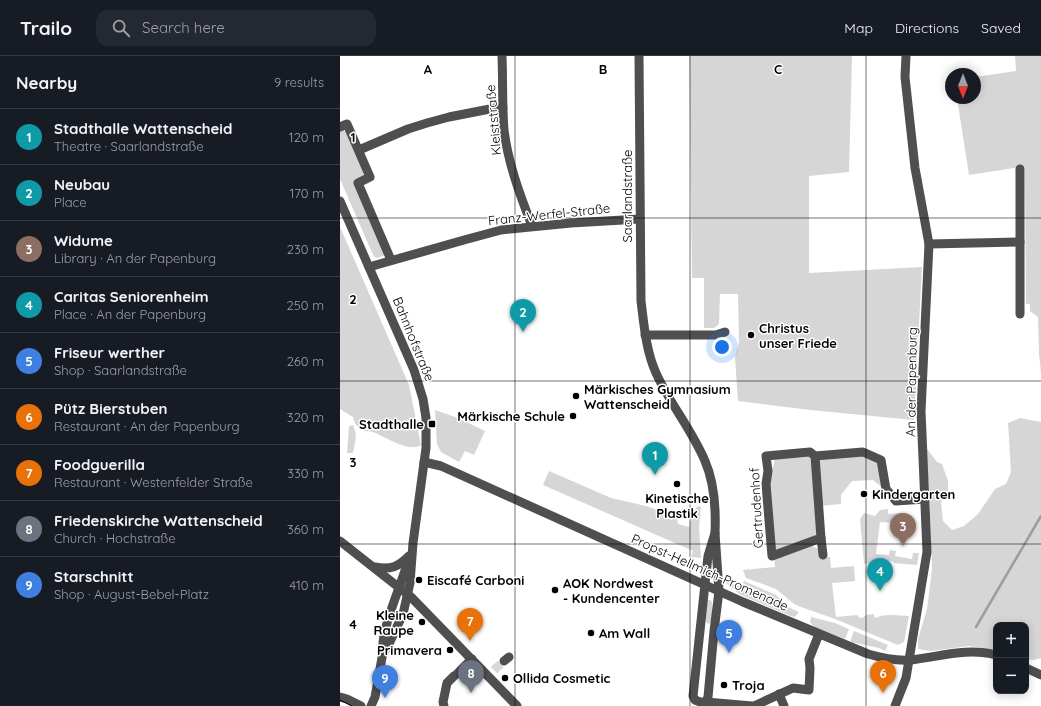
<!DOCTYPE html>
<meta charset="utf-8">
<style>
:root{--surface:#171b24;--page:#242831;--text:#f1f3f6;--muted:#9ea1a6;--line:#363941;--accent:#0f766e}
body{margin:0;font-family:Quicksand,sans-serif;background:var(--page);color:var(--text)}
.controls{position:absolute;right:12px;bottom:12px;display:grid;overflow:hidden;border-radius:8px;box-shadow:0 2px 10px #0003}
.controls button{width:36px;height:36px;display:grid;place-items:center;padding:0;border:0;border-bottom:1px solid var(--line);background:var(--surface);color:var(--text);font:20px sans-serif}
.compass{position:absolute;left:605px;top:12px;width:36px;height:36px;border-radius:50%;background:var(--surface);box-shadow:0 2px 10px #0003;rotate:180deg}
.you{position:absolute;left:382px;top:291px;width:14px;height:14px;margin:-10px;border:3px solid #fff;border-radius:50%;background:#1a73e8;box-shadow:0 0 0 6px #1a73e833}
.badge{display:grid;place-items:center;width:26px;height:26px;border-radius:50%;background:var(--accent);color:#fff;font-size:13px;font-weight:700}
.pin{position:absolute;translate:-50% -33px;filter:drop-shadow(0 1px 2px #0008)}
.pin::after{content:'';position:absolute;top:21px;width:14px;height:12px;background:inherit;clip-path:polygon(0 0,100% 0,50% 100%)}
.list{margin:0;padding:0;list-style:none}
h2{display:flex;justify-content:space-between;align-items:center;height:52px;margin:0;padding:0 16px;font-size:17px}
h2 small{font-size:13px;font-weight:400;color:var(--muted)}
.list li{display:grid;grid-template-columns:26px 1fr auto;gap:12px;align-items:center;box-sizing:border-box;height:56px;padding:0 16px;border-top:1px solid var(--line)}
.list b{display:block;font-size:15px;white-space:nowrap}
.list p{margin:0;font-size:13px;white-space:nowrap;color:var(--muted)}
.list em{font-size:13px;font-style:normal;color:var(--muted)}
.icon{flex:none;width:22px;height:22px;fill:none;stroke:currentColor;stroke-width:2;stroke-linecap:round;stroke-linejoin:round}
.map{position:relative;flex:none;width:701px;height:650px;overflow:hidden}
header{display:flex;align-items:center;gap:24px;box-sizing:border-box;height:56px;padding:0 20px;background:var(--surface);border-bottom:1px solid var(--line)}
header strong{font-size:19px}
nav{display:flex;gap:22px;margin-inline-start:auto;font-size:14px}
.search{width:280px;height:36px;background:var(--page);display:flex;align-items:center;gap:10px;box-sizing:border-box;padding:0 14px;border-radius:12px;color:var(--muted);font-size:15px}
main{display:flex}
aside{flex:1;background:var(--surface)}
.map>svg:first-child{display:block}
</style>
<header>
<strong>Trailo</strong>
<div class="search"><svg class="icon" aria-label="search" viewBox="0 0 24 24"><circle cx="10" cy="10" r="6"/><path d="M15 15l6 6"/></svg>Search here</div>
<nav><a>Map</a><a>Directions</a><a>Saved</a></nav>
</header>
<main>
<aside>
<h2>Nearby<small>9 results</small></h2>
<ul class="list">
<li><span class="badge" style="background:#0f9aa8">1</span><div><b>Stadthalle Wattenscheid</b><p>Theatre · Saarlandstraße</p></div><em>120 m</em></li>
<li><span class="badge" style="background:#0f9aa8">2</span><div><b>Neubau</b><p>Place</p></div><em>170 m</em></li>
<li><span class="badge" style="background:#8d6e63">3</span><div><b>Widume</b><p>Library · An der Papenburg</p></div><em>230 m</em></li>
<li><span class="badge" style="background:#0f9aa8">4</span><div><b>Caritas Seniorenheim</b><p>Place · An der Papenburg</p></div><em>250 m</em></li>
<li><span class="badge" style="background:#3f7fe0">5</span><div><b>Friseur werther</b><p>Shop · Saarlandstraße</p></div><em>260 m</em></li>
<li><span class="badge" style="background:#e8710a">6</span><div><b>Pütz Bierstuben</b><p>Restaurant · An der Papenburg</p></div><em>320 m</em></li>
<li><span class="badge" style="background:#e8710a">7</span><div><b>Foodguerilla</b><p>Restaurant · Westenfelder Straße</p></div><em>330 m</em></li>
<li><span class="badge" style="background:#6b7280">8</span><div><b>Friedenskirche Wattenscheid</b><p>Church · Hochstraße</p></div><em>360 m</em></li>
<li><span class="badge" style="background:#3f7fe0">9</span><div><b>Starschnitt</b><p>Shop · August-Bebel-Platz</p></div><em>410 m</em></li>
</ul>
</aside>
<div class="map">
<svg width="701" height="650" viewBox="0 0 701 650">
<rect width="100%" height="100%" fill="#fff"/>
<g fill="#d6d6d6">
<polygon points="349,0 512,0 509,116 469,120 469,217 582,211 574,364 470,354 398,345 395,301 399,287 398,238 380,238 379,268 374,272 364,272 364,222 352,222"/>
<polygon points="675,0 701,0 701,317 699,298 698,261 690,255 690,248 686,248 685,111 674,112 629,119 617,42 635,42 635,21 676,15"/>
<polygon points="2,74 7,76 24,116 23,121 15,124 46,199 37,202 34,201 0,123 0,75"/>
<path d="M0,171L69,329L81,389C70,397 45,381 33,376C29,375 25,376 21,373C16,370 14,366 13,361L0,353Z"/>
<polygon points="95,354 118,362 145,375 134,399 125,395 119,406 101,396 97,388"/>
<polygon points="680,362 701,366 701,602 694,604 686,603 686,569 656,569 656,594 629,590 591,595 578,593 578,583 587,553 592,513 589,432 585,390 597,406 602,408 608,425 608,437 601,446 603,465 612,474 624,470 638,458 655,433 666,428 671,416 668,367"/>
<path d="M13,369C18,378 15,387 13,397H7L9,370Z"/>
<path d="M521,398L539,407L543,432L533,424L512,425L501,439V448L478,450L480,478L471,489L481,495L482,501H490L491,512L514,510L515,525L492,527L496,561L517,559L520,562L524,561L526,559L534,558V560L536,562C545,557 559,560 569,560L564,586L558,589L495,563L461,551L454,548L436,533L406,522L403,514L435,511L428,429L435,403Z"/>
<path d="M209,415L271,442L306,450L337,461L338,468L349,471C350,465 353,455 358,450L361,451L359,472L361,502L351,501L353,495L203,429Z"/>
<polygon points="548,453 548,458 562,457 560,467 540,466 536,498 549,499 550,494 556,495 555,500 572,503 573,497 579,497 577,509 554,507 553,505 524,508 520,463 524,457 535,460 540,454"/>
<polygon points="386,520 394,527 459,556 455,561 451,560 399,538 386,527"/>
<polygon points="404,525 436,539 447,549 403,527"/>
<polygon points="367,543 372,545 372,566 368,568 365,565"/>
<polygon points="471,561 495,567 509,573 505,583 474,571 470,566"/>
<polygon points="514,575 548,589 545,595 539,592 511,586 511,583"/>
</g>
<g fill="none" stroke-linecap="round" stroke-linejoin="round">
<polyline stroke="#9d9d9d" stroke-width="2.5" points="636,571 701,460"/>
<polyline stroke="#d9d9d9" stroke-width="9" stroke-dasharray="9 4.5" stroke-linecap="butt" points="154,614 164,605"/>
<g stroke="#4f4f4f" stroke-width="9">
<path d="M162,0C163,24 162,49 164,74C168,107 180,139 192,170"/>
<path d="M299,0L301,245C304,269 306,295 316,317C330,348 352,374 365,405C375,428 376,453 375,477"/>
<polyline points="0,71 7,68 30,121 18,127 51,204"/>
<polyline points="19,94 68,73 87,67 109,61 155,52 163,52"/>
<polyline points="680,113 680,258"/>
<polyline points="0,145 74,314 83,343 86,362 86,392 73,487 70,527 63,558 47,592 43,596"/>
<polyline points="589,188 680,186"/>
<polyline points="29,211 124,184 161,174 231,167 300,163"/>
<polyline points="305,279 376,279 385,276"/>
<polyline points="475,400 470,396 426,400 428,415 426,428 432,500 481,482 475,400 523,396 541,404 546,433 556,445 585,443"/>
<path d="M84,406L101,410L403,546L528,598C542,602 555,605 570,604C599,601 627,591 656,599"/>
<polygon points="375,477 379,535 374,575 368,641 366,646 360,646 355,644 353,640 368,500"/>
<polyline points="481,482 483,499"/>
<polyline points="0,485 71,541 177,650"/>
<path d="M35,511C51,514 58,511 69,500"/>
<polyline points="164,605 169,601"/>
<polyline points="686,612 701,619"/>
<polyline points="117,618 132,603"/>
<polyline points="439,638 444,650"/>
<polyline points="0,641 7,643 21,650"/>
<polyline points="366,646 412,650"/>
<path d="M31,650L35,641L43,596C40,574 62,528 68,505"/>
<polyline points="104,650 103,646 107,627 114,620"/>
<polyline points="414,650 453,632 469,634 470,612 469,603 479,578"/>
<polyline points="555,650 566,622 587,496 581,355 589,188 575,112 565,21 566,0"/>
</g>
<polyline stroke="#000" stroke-width="1" points="0,644 12,650"/>
</g>
<path fill="none" stroke="#000" stroke-width="1" stroke-opacity="0.55" d="M175,0V650M350,0V650M526,0V650M0,162H701M0,325H701M0,488H701"/>
<g fill="#000" stroke="#fff" stroke-width="1.5">
<circle cx="411" cy="279" r="4"/>
<circle cx="236" cy="340" r="4"/>
<circle cx="233" cy="360" r="4"/>
<rect x="88" y="364" width="8" height="8" rx="2"/>
<circle cx="337" cy="428" r="4"/>
<circle cx="524" cy="438" r="4"/>
<circle cx="79" cy="524" r="4"/>
<circle cx="215" cy="534" r="4"/>
<circle cx="82" cy="566" r="4"/>
<circle cx="251" cy="577" r="4"/>
<circle cx="110" cy="594" r="4"/>
<circle cx="165" cy="622" r="4"/>
<circle cx="384" cy="629" r="4"/>
</g>
<g text-anchor="middle" dominant-baseline="central" stroke-width="3" stroke-linejoin="round" paint-order="stroke">
<g font-size="13" fill="#000" stroke="#fff">
<text transform="translate(153 64) rotate(-95)">Kleiststraße</text>
<text transform="translate(287 140) rotate(-90)">Saarlandstraße</text>
<text transform="translate(209 158) rotate(-6)">Franz-Werfel-Straße</text>
<text transform="translate(74 283) rotate(68)">Bahnhofstraße</text>
<text transform="translate(571 326) rotate(-89)">An der Papenburg</text>
<text transform="translate(416 452) rotate(-93)">Gertrudenhof</text>
<text transform="translate(370 516) rotate(24)">Propst-Hellmich-Promenade</text>
</g>
<g font-size="13" font-weight="bold" fill="#000" stroke="#fff" text-anchor="start">
<text x="419" y="272">Christus<tspan x="419" dy="15">unser Friede</tspan></text>
<text x="244" y="333">Märkisches Gymnasium<tspan x="244" dy="15">Wattenscheid</tspan></text>
<text x="225" y="360" text-anchor="end">Märkische Schule</text>
<text x="84" y="368" text-anchor="end">Stadthalle</text>
<text x="532" y="438">Kindergarten</text>
<text x="337" y="442" text-anchor="middle">Kinetische<tspan x="337" dy="15">Plastik</tspan></text>
<text x="87" y="524">Eiscafé Carboni</text>
<text x="223" y="527">AOK Nordwest<tspan x="223" dy="15">- Kundencenter</tspan></text>
<text x="74" y="559" text-anchor="end">Kleine<tspan x="74" dy="15">Raupe</tspan></text>
<text x="259" y="577">Am Wall</text>
<text x="102" y="594" text-anchor="end">Primavera</text>
<text x="173" y="622">Ollida Cosmetic</text>
<text x="392" y="629">Troja</text>
</g>
</g>
<g font-size="13" text-anchor="middle" font-weight="bold" fill="#000" stroke="#fff" stroke-width="3" stroke-linejoin="round" paint-order="stroke">
<text x="88" y="18">A</text>
<text x="263" y="18">B</text>
<text x="438" y="18">C</text>
<text x="13" y="86">1</text>
<text x="13" y="248">2</text>
<text x="13" y="411">3</text>
<text x="13" y="573">4</text>
</g>
</svg>
<div class="controls">
<button>+</button>
<button>−</button>
</div>
<svg class="compass" viewBox="-18 -18 36 36"><path d="M0-13l5 13h-10z" fill="#e53935"/><path d="M0 13l5-13h-10z" fill="#9ea1a6"/></svg>
<div class="you"></div>
<div class="pin badge" style="left:315px;top:419px;background:#0f9aa8">1</div>
<div class="pin badge" style="left:183px;top:276px;background:#0f9aa8">2</div>
<div class="pin badge" style="left:563px;top:490px;background:#8d6e63">3</div>
<div class="pin badge" style="left:540px;top:535px;background:#0f9aa8">4</div>
<div class="pin badge" style="left:389px;top:597px;background:#3f7fe0">5</div>
<div class="pin badge" style="left:543px;top:637px;background:#e8710a">6</div>
<div class="pin badge" style="left:130px;top:585px;background:#e8710a">7</div>
<div class="pin badge" style="left:131px;top:637px;background:#6b7280">8</div>
<div class="pin badge" style="left:45px;top:642px;background:#3f7fe0">9</div>
</div>
</main>
